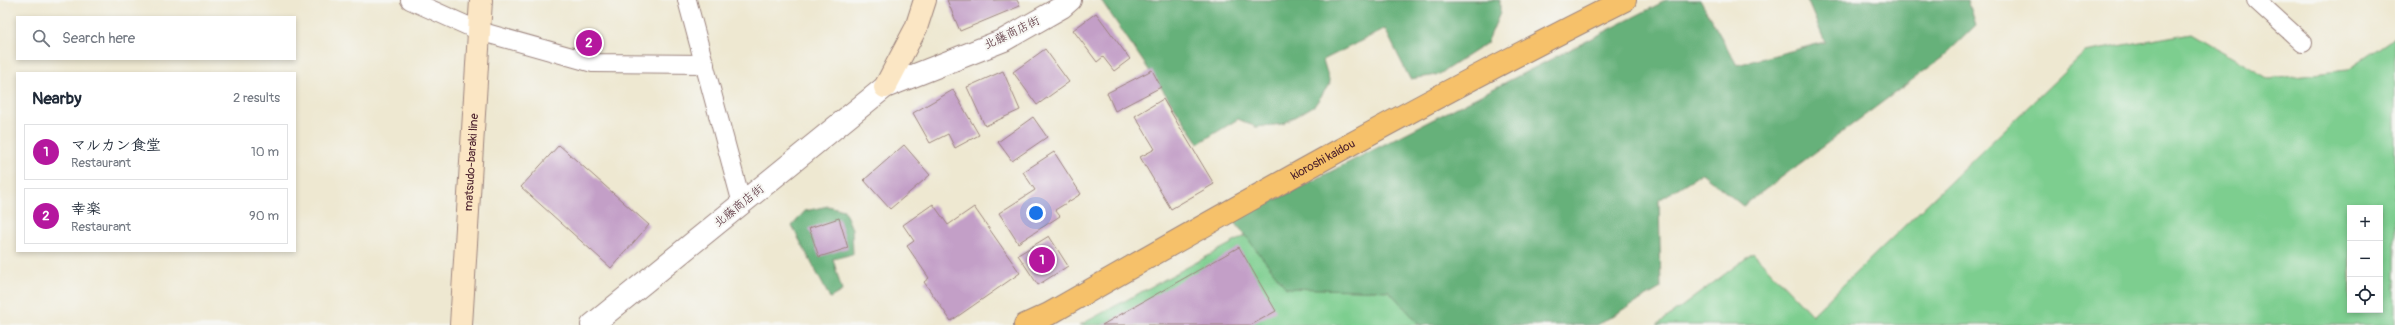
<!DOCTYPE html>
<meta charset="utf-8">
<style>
:root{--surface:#fff;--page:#f6f6f7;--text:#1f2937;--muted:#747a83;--line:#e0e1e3;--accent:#b5179e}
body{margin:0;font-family:Pangolin,"Klee One",sans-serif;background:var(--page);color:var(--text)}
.controls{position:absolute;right:12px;bottom:12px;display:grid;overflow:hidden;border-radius:0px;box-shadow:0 2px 6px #0003}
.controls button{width:36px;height:36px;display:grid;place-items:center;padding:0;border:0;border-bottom:1px solid var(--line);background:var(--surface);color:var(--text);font:20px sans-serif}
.you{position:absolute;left:1036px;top:213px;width:14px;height:14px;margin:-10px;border:3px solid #fff;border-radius:50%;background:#1a73e8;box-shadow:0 0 0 6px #1a73e833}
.badge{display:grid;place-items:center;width:26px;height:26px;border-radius:50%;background:var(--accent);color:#fff;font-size:13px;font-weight:700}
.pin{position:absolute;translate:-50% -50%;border:2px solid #fff;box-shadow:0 1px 4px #0006}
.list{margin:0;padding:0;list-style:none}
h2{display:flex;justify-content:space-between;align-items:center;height:52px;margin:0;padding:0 16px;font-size:17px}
h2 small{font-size:13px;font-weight:400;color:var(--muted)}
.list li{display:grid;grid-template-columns:26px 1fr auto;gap:12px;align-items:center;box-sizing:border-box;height:56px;margin:0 8px 8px;padding:0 8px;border:1px solid var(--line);border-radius:0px}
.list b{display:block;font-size:15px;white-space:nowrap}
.list p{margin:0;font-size:13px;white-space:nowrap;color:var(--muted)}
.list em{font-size:13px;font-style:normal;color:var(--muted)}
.icon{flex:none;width:22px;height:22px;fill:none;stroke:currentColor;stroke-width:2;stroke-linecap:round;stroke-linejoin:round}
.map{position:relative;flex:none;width:2395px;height:325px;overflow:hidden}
.search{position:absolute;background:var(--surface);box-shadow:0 2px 6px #0003;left:16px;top:16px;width:280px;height:44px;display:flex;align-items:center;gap:10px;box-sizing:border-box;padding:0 14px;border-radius:0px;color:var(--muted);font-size:15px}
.panel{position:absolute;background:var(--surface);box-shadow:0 2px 6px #0003;left:16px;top:72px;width:280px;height:180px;border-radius:0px}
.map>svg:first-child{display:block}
</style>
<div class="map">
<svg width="2395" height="325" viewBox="0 0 2395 325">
<rect width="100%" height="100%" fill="#f6f6f2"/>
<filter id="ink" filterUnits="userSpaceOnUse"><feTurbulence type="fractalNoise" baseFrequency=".025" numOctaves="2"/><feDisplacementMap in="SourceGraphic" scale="8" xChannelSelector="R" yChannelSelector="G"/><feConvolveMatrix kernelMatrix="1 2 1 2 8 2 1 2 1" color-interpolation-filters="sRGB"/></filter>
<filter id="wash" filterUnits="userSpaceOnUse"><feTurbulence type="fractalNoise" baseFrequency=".012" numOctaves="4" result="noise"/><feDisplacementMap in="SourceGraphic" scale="16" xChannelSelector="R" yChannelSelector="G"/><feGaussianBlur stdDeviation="0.9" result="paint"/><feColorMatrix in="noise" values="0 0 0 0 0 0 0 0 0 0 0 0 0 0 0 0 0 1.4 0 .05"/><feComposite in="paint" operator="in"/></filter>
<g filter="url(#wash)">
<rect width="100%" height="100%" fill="#eee8d1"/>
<g fill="#7dce8f" stroke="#64765d" fill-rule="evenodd">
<path d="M2191,33L2269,79L2347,70L2395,37V325H1657L1753,253L1812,315L2085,52ZM2350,208H2380V310H2350Z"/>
<polygon points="1297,208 1426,325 1080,325"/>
</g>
<g fill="#66b17a" stroke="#586852">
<polygon points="1101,0 1500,0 1500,13 1487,43 1438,75 1410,79 1385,29 1323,60 1330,83 1315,105 1283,124 1256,127 1238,119 1199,143"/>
<polygon points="1667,0 1700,0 1737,65 1825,42 1807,0 1968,0 1976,25 1943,57 1743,206 1702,173 1659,200 1661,288 1597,325 1420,325 1389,291 1286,288 1234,221"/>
<polygon points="828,206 844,210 852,229 853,254 833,259 842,291 830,298 792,226 805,211"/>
</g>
<g id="blocks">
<g fill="#c39fc7">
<polygon points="947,0 1017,0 1020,6 960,31"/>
<polygon points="1096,13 1130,59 1114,71 1103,57 1097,62 1073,30"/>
<polygon points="1045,49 1069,82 1037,105 1013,72"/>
<polygon points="1152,70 1161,87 1115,111 1107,93"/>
<polygon points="1003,71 1020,110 985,126 967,87"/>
<polygon points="953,90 979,135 955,148 948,134 930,143 913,113"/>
<polygon points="1163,99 1214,184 1171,209 1140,157 1155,149 1135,116"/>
<polygon points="1033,117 1047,137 1012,161 998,142"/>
<polygon points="559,145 649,225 611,268 521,187"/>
<polygon points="904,145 930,175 890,209 864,180"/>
<polygon points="1054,152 1081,194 1055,210 1060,216 1018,243 999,213 1035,190 1023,172"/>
<polygon points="933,204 948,225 974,207 1020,273 951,321 924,282 929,278 907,246 914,241 903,225"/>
<polygon points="839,218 848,248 819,257 809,228"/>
<polygon points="1049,236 1068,266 1038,285 1018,255"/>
<polygon points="1239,247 1276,311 1251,325 1102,325"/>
</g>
</g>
</g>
<g filter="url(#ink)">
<use href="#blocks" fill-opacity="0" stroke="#9c847e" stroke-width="1"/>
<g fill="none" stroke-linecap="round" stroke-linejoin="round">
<g stroke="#9c847e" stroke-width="20">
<g id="lane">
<polyline points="410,0 479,31 593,63 705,64"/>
<polyline points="687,0 742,204"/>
<polyline points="2256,0 2303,43"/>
</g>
</g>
<g stroke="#9c847e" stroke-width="24">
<polyline id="street" points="592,325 885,87 1004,40 1062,7 1070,0"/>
</g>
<g stroke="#9c847e" stroke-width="24">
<g id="secondary">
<polyline points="885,87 916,28 925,0"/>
<path id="s1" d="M461,325L481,0"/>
</g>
</g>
<g stroke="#9c847e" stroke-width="24">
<g id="primary">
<path id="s2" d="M1025,325L1049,314C1239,205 1429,98 1625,0"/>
</g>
</g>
<use href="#lane" stroke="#fff" stroke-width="18"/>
<use href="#street" stroke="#fff" stroke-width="22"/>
<use href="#secondary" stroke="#fbe6c4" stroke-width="22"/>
<use href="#primary" stroke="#f6c16b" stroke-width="22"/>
</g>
</g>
<g text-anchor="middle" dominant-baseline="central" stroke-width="4" stroke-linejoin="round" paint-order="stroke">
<g font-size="12" fill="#4a1f2b" stroke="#f6f6f2">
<text transform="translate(1012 33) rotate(-26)">北藤商店街</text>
<text stroke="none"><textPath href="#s2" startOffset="341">kioroshi kaidou</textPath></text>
<text stroke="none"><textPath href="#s1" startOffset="163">matsudo-baraki line</textPath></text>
<text transform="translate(739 206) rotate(-39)">北藤商店街</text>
</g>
</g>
</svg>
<div class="controls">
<button>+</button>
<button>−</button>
<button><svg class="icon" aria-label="locate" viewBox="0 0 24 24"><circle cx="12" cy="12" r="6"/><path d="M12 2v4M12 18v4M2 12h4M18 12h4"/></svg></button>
</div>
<div class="you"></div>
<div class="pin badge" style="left:1042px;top:260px">1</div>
<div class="pin badge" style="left:589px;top:43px">2</div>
<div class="search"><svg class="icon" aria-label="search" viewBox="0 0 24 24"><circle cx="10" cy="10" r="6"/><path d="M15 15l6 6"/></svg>Search here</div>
<section class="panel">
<h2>Nearby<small>2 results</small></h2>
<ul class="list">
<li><span class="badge">1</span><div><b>マルカン食堂</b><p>Restaurant</p></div><em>10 m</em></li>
<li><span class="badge">2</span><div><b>幸楽</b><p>Restaurant</p></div><em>90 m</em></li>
</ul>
</section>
</div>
